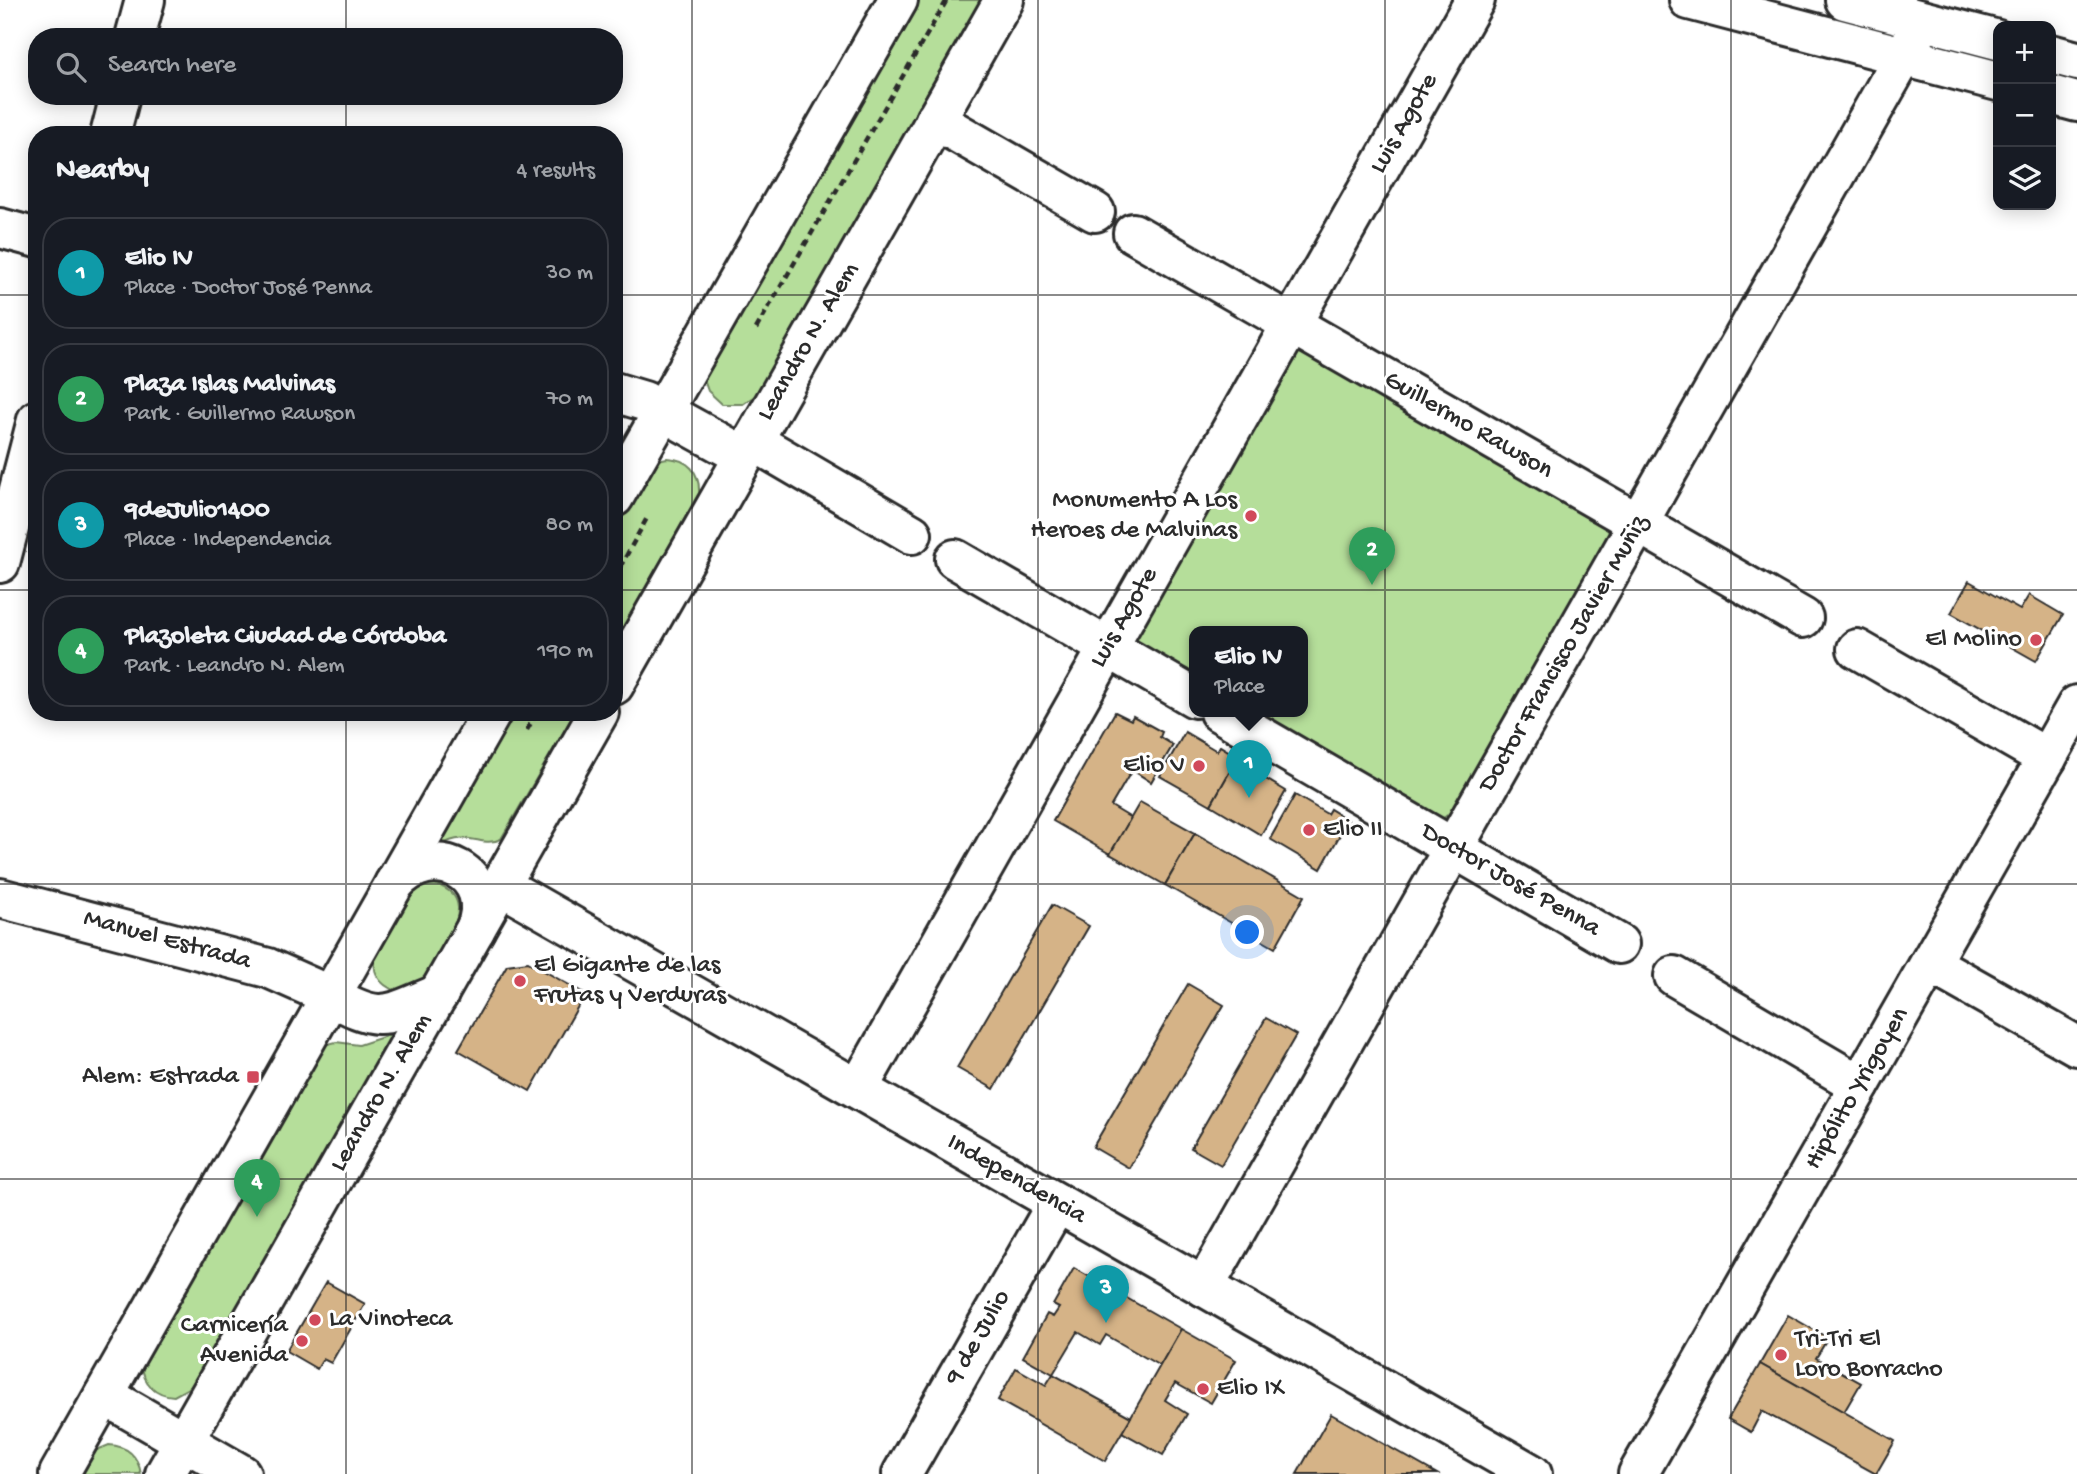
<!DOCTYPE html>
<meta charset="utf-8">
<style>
:root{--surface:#171b24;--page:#20242c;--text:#f1f3f6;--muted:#9ea1a6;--line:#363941;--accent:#d1495b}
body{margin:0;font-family:"Gochi Hand",sans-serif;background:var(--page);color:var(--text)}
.controls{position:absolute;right:21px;top:21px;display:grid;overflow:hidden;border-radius:14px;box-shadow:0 4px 18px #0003}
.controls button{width:63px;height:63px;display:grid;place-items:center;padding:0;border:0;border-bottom:2px solid var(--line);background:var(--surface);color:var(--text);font:35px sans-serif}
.you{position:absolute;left:1248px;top:933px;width:24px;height:24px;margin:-18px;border:5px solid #fff;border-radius:50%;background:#1a73e8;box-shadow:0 0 0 10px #1a73e833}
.badge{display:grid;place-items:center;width:46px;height:46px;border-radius:50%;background:var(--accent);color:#fff;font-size:23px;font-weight:700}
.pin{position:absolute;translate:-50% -58px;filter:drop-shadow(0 2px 4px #0008)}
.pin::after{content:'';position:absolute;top:37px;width:24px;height:21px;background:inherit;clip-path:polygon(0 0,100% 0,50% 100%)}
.popup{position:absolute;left:1189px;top:626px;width:119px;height:91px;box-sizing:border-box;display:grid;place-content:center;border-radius:14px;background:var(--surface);filter:drop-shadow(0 2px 5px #0005);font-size:23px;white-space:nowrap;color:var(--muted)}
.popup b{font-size:26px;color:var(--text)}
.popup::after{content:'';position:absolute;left:50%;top:100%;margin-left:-14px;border:14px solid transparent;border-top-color:var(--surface)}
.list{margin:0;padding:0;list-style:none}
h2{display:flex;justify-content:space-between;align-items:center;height:91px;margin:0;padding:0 28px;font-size:30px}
h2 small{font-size:23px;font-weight:400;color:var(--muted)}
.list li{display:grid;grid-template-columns:46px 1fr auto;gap:21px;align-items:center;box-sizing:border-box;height:112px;margin:0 14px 14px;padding:0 14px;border:2px solid var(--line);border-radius:28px}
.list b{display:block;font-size:26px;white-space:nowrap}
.list p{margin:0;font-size:23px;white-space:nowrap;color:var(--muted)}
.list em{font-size:23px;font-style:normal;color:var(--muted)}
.icon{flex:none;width:38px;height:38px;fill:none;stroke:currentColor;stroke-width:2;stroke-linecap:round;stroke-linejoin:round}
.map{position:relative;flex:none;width:2077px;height:1474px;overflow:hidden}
.search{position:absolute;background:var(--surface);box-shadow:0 4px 18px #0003;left:28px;top:28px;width:595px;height:77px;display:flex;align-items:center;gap:18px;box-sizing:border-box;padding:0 24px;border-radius:28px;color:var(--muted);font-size:26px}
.panel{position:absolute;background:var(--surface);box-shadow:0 4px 18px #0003;left:28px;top:126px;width:595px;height:595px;border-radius:28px}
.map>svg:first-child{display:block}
</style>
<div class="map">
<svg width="2077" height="1474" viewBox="0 0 2077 1474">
<rect width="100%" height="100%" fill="#fff"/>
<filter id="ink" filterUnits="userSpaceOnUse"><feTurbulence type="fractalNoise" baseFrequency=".0143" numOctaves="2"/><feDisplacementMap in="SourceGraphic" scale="14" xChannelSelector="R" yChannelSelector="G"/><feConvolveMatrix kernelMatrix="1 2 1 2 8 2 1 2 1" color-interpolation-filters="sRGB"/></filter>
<g filter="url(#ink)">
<g fill="#b5de9a" stroke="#708462" stroke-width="2">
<polygon points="914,0 985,0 756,395 743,404 722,404 708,391 703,377"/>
<polygon points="1303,351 1607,527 1609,533 1450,813 1442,819 1255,712 1303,712 1303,632 1195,632 1195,677 1136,641 1135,638 1296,354"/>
<path d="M667,458C688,459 700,472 699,493L614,644V526L645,473L658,460Z"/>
<path d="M509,712H575L501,839C480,849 471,828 439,846L436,841Z"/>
<path d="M434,884C477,896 452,932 438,956C434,963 430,975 423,981C417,986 405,989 398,992C378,985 370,971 377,951C390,928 403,885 434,884Z"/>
<path d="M389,1035L393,1036L194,1385L174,1396C155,1395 143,1383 142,1365L324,1045L336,1042L359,1045Z"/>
<path d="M109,1445C128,1446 138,1456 141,1474H78L92,1452Z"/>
</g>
<g fill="#d5b387" stroke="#2b2b2b" stroke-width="2">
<polygon points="1969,581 2020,610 2029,595 2063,615 2036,661 1951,613"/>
<polygon points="1115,712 1131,720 1133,716 1162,732 1160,737 1173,745 1151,782 1132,770 1111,806 1131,818 1110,854 1053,821"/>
<polygon points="1185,732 1217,751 1220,746 1238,757 1211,805 1160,776"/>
<polygon points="1238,757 1257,767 1254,772 1286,791 1261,835 1211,805"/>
<polygon points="1295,795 1327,814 1330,809 1348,820 1321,869 1270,839"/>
<polygon points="1140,802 1195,833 1165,885 1110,854"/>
<polygon points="1195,833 1304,896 1275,948 1165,885"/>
<polygon points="1052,905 1089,926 994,1089 957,1068"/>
<polygon points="528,962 585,994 530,1091 458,1050 507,965"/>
<polygon points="1188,984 1224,1005 1129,1168 1093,1147"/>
<polygon points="1266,1018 1296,1035 1221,1165 1191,1148"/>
<polygon points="1074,1268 1181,1329 1160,1366 1106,1335 1100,1345 1078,1332 1053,1374 1023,1357 1047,1314 1053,1317 1059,1308 1053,1305"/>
<polygon points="326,1282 365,1304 331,1363 323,1359 317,1369 286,1351"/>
<polygon points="1788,1315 1828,1338 1816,1358 1861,1383 1844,1412 1760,1364"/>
<polygon points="1181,1329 1236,1360 1211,1403 1175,1383 1165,1400 1187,1414 1163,1455 1122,1432"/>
<polygon points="1760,1364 1895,1441 1876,1474 1762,1411 1751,1432 1728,1419"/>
<polygon points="1016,1368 1046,1385 1053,1374 1131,1417 1105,1461 998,1400"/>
<polygon points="1331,1414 1437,1474 1297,1474"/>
</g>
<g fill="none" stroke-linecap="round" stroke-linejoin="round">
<g stroke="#2b2b2b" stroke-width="44">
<g id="minor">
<polyline points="135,37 145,0"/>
<polyline points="935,120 1095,212"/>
<polyline points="110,135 120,96"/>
<polyline points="0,228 37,238"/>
<polyline points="1133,233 1803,618"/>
<polyline points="614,392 644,401 744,456"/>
<polyline points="753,441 912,534"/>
<polyline points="955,559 1195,698"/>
<polyline points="0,563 37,420"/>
<polyline points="1857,649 2047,758"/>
<polyline points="1219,712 1619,944"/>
<polyline points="500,885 1532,1474"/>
<polyline points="0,898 268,968 331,996"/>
<polyline points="1930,963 2077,1046"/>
<polyline points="1674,976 1860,1085"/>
<polyline points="858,1089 1475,0"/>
<polyline points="1204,1287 1919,29"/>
<polyline points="104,1395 241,1474"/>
<polyline points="902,1474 1057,1203"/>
</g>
</g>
<g stroke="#2b2b2b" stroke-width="44">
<polyline id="tertiary" points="1638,1474 2077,705"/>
</g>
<g stroke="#2b2b2b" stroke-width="44">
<g id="secondary">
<polyline points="1689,0 1998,81"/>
<polyline points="1845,0 1998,40"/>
<polyline points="2051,54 2077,61"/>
<polyline points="2051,95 2077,102"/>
<polyline points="614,497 898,0"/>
<polyline points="614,685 1004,0"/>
<path d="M394,884C433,838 499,875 475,930"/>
<path d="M331,996C384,1025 385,1015 439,994"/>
<polyline points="59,1474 492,712"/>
<polyline points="165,1474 599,712"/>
</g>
</g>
<g stroke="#2b2b2b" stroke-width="4.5" stroke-dasharray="7 5" stroke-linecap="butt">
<polyline points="756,329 947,0"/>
<polyline points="614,578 647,518"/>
<polyline points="527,730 537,712"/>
</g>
<use href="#minor" stroke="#fff" stroke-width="38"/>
<use href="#tertiary" stroke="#fff" stroke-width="38"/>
<use href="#secondary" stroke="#fff" stroke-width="38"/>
</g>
</g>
<path fill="none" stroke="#2b2b2b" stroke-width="2" stroke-opacity="0.55" d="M346,0V37M692,0V1474M1038,0V1474M1385,0V1474M1731,0V1474M346,96V135M0,295H37M614,295H2077M0,590H37M614,590H2077M346,712V1474M0,884H2077M0,1179H2077"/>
<g fill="#d1495b" stroke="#fff" stroke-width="2.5">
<circle cx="1251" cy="516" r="7"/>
<circle cx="2036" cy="640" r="7"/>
<circle cx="1199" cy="766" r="7"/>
<circle cx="1309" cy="830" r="7"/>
<circle cx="520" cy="981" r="7"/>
<rect x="246" y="1070" width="14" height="14" rx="3.5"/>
<circle cx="315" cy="1320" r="7"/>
<circle cx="302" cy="1341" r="7"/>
<circle cx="1781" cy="1355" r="7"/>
<circle cx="1203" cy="1389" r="7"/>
</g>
<g text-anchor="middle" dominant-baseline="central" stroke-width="6" stroke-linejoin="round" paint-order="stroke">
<g font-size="26" fill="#2b2b2b" stroke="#fff">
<text transform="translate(1405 124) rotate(-60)">Luis Agote</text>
<text transform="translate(809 342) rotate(-60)">Leandro N. Alem</text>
<text transform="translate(1468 426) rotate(30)">Guillermo Rawson</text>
<text transform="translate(1125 618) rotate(-60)">Luis Agote</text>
<text transform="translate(1565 654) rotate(-60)">Doctor Francisco Javier Muñiz</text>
<text transform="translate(1510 881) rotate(30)">Doctor José Penna</text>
<text transform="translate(167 941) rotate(15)">Manuel Estrada</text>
<text transform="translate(1858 1089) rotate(-60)">Hipólito Yrigoyen</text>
<text transform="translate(382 1093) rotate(-60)">Leandro N. Alem</text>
<text transform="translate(1016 1180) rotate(30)">Independencia</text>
<text transform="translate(979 1338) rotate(-60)">9 de Julio</text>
</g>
<g font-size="26" fill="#2b2b2b" stroke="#fff" text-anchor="end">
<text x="1237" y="501">Monumento A Los<tspan x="1237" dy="30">Heroes de Malvinas</tspan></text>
<text x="2022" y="640">El Molino</text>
<text x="1185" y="766">Elio V</text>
<text x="1323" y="830" text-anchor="start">Elio II</text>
<text x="534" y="966" text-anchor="start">El Gigante de las<tspan x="534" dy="30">Frutas y Verduras</tspan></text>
<text x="239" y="1077">Alem: Estrada</text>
<text x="329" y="1320" text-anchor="start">La Vinoteca</text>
<text x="288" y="1326">Carnicería<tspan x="288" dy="30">Avenida</tspan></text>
<text x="1795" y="1340" text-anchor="start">Tri-Tri El<tspan x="1795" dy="30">Loro Borracho</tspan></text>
<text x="1217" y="1389" text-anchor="start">Elio IX</text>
</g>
</g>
</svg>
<div class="controls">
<button>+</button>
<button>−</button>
<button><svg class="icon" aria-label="layers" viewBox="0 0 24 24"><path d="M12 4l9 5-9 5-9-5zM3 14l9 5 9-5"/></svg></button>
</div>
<div class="you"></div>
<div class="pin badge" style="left:1249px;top:798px;background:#0f9aa8">1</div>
<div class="popup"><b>Elio IV</b>Place</div>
<div class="pin badge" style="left:1372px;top:585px;background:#2e9e5b">2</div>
<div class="pin badge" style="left:1106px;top:1323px;background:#0f9aa8">3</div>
<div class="pin badge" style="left:257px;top:1217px;background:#2e9e5b">4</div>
<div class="search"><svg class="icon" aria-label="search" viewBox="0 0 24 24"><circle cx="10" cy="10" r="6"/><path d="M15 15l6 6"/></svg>Search here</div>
<section class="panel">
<h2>Nearby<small>4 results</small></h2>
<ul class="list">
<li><span class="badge" style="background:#0f9aa8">1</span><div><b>Elio IV</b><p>Place · Doctor José Penna</p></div><em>30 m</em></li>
<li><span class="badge" style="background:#2e9e5b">2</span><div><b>Plaza Islas Malvinas</b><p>Park · Guillermo Rawson</p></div><em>70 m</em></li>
<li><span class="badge" style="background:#0f9aa8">3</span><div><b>9deJulio1400</b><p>Place · Independencia</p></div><em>80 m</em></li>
<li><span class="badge" style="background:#2e9e5b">4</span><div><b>Plazoleta Ciudad de Córdoba</b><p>Park · Leandro N. Alem</p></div><em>190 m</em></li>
</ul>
</section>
</div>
